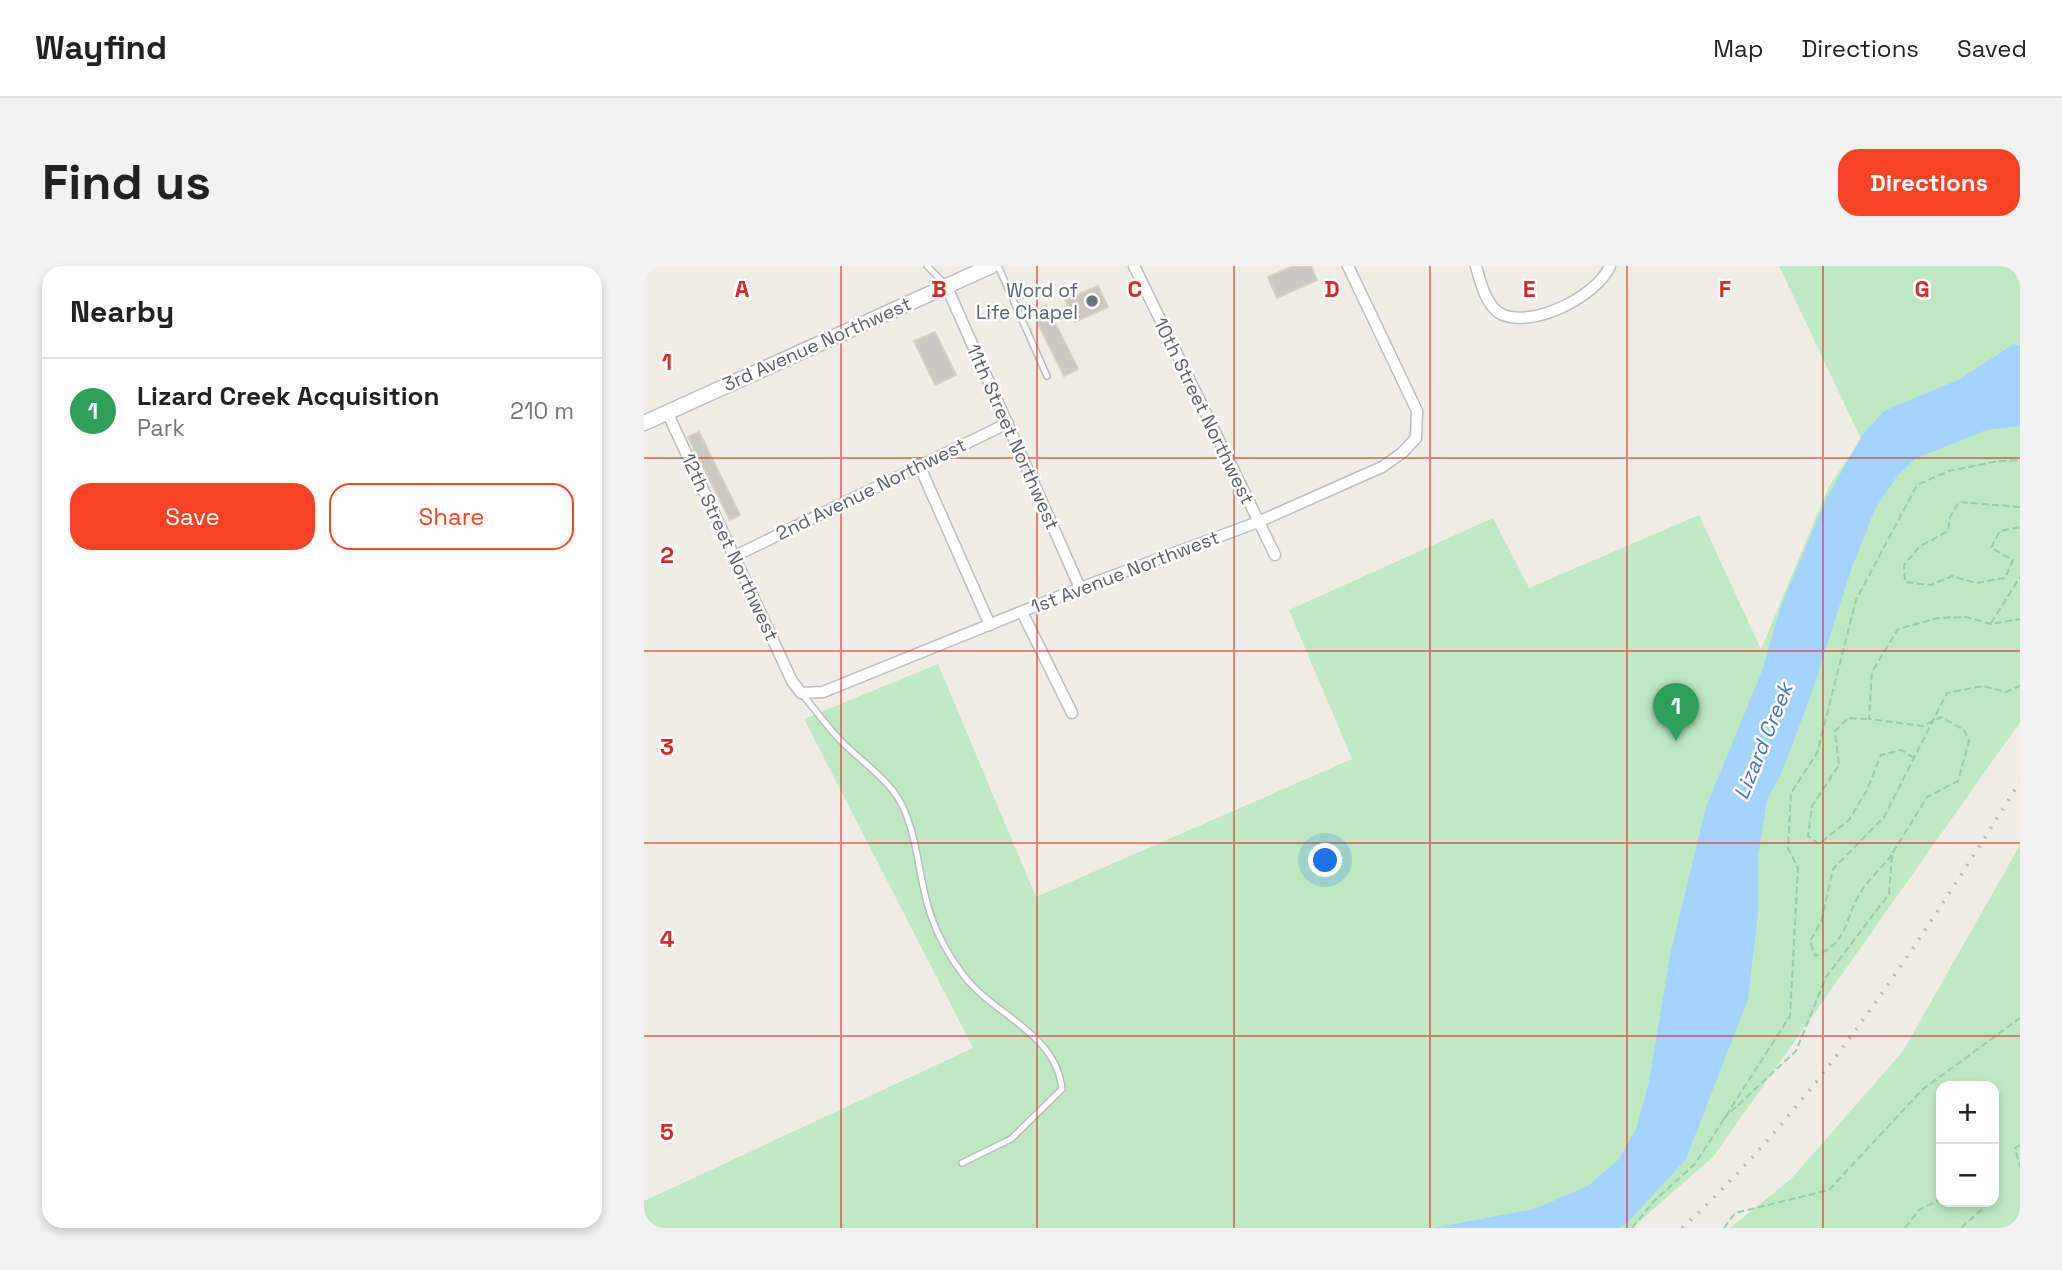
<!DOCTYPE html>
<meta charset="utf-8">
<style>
:root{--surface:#fff;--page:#f2f2f2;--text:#222;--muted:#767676;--line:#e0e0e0;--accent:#f64324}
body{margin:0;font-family:"Space Grotesk",sans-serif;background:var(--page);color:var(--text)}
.controls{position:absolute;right:21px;bottom:21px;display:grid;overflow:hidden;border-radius:14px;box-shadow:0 4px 10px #0003}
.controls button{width:63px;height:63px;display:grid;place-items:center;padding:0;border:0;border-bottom:2px solid var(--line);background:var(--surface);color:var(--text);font:35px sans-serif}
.you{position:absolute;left:682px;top:595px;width:24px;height:24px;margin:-18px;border:5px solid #fff;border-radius:50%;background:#1a73e8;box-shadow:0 0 0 10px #1a73e833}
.badge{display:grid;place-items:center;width:46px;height:46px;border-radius:50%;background:var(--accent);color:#fff;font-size:23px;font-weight:700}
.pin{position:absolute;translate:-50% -58px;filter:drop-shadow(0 2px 4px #0008)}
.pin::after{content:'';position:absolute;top:37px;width:24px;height:21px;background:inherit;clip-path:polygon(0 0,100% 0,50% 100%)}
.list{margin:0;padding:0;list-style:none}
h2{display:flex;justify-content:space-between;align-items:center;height:91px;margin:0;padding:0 28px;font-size:30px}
h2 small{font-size:23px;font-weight:400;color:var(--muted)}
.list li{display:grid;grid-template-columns:46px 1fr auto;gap:21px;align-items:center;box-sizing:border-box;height:105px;padding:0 28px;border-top:2px solid var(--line)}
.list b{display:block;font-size:26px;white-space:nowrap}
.list p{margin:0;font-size:23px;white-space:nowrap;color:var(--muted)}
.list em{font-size:23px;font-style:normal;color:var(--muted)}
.actions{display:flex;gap:14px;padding:21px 28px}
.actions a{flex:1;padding:16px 0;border:2px solid var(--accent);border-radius:21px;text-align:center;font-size:24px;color:var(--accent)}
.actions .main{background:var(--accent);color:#fff}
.map{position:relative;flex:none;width:1376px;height:962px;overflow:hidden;border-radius:21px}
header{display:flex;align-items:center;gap:42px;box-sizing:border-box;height:98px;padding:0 35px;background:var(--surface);border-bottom:2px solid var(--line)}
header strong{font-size:33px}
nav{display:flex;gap:38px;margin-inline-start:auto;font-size:24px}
.intro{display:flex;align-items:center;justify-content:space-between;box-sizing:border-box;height:168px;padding:0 42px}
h1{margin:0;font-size:49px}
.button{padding:18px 32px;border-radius:21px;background:var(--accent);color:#fff;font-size:24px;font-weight:700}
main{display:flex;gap:42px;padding:0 42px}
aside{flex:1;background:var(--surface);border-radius:21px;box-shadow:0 4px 10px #0003}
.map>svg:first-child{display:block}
</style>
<header>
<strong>Wayfind</strong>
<nav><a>Map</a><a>Directions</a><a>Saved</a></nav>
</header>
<div class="intro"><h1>Find us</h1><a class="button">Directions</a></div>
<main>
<aside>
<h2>Nearby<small></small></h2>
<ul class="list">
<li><span class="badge" style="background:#2e9e5b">1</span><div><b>Lizard Creek Acquisition</b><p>Park</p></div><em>210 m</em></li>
</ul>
<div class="actions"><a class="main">Save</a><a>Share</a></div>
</aside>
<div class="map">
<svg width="1376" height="962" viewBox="0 0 1376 962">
<rect width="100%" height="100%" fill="#f0eee4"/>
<g fill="#bfe9c2" fill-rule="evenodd">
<polygon points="1135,0 1376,0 1376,456 1069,891 988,962 0,962 0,935 329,782 160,453 294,398 392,631 708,493 645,344 849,252 885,322 1055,249 1117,383 1185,220 1217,173"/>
<path d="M1376,579V962H1086L1148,912L1259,785ZM1350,820V936H1297V820Z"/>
</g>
<polygon fill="#a5d1ff" points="1370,78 1376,80 1376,160 1342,164 1271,193 1253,210 1231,243 1207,304 1167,429 1137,508 1123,534 1114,591 1114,648 1104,733 1042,893 985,955 974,962 789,962 890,943 944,920 975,893 992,863 1004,821 1027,685 1062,541 1118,405 1137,340 1183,231 1219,168 1240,145 1316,113"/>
<g fill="#cbc8c1" stroke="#d5d0c2" stroke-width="2">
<polygon points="650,0 667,0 673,14 633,32 624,11"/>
<polygon points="454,20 464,41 431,56 421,34"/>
<polygon points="402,39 434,103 420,110 388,46"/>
<polygon points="291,66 312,109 291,119 270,75"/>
<polygon points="55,166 96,249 86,254 44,171"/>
</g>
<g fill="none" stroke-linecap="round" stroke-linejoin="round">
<g stroke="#b9bcc1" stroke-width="8">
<g id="lane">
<polyline points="283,0 302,19"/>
<polyline points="354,0 403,110"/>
<path d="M157,427C171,443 183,461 198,476C217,495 244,513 257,537C275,573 274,613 287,650C294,670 307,693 320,710C351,750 412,767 418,823L367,873L318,897"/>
</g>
</g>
<g stroke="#b9bcc1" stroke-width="13">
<g id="street">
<polyline points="490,0 631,289"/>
<path d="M832,0C836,15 842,40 857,48C889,63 953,30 966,0"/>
<polyline points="302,19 436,322"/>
<polyline points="23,146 148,415 157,427 179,426 436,322 614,256 738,201 758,187 772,172 773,145 704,0"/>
<polyline points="275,199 346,359"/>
<polyline points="91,290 364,157"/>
<polyline points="378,346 428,447"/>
</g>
</g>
<g stroke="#babdc3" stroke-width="17">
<polyline id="secondary" points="0,157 347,0"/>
</g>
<g stroke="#97cbaa" stroke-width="2" stroke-dasharray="7 3.5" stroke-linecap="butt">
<polyline points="1376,241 1315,236 1306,251 1304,265 1275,281 1260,299 1261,316 1287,319 1308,310 1332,317 1361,312 1369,294 1347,282 1356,265 1376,261"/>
<polyline points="1347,357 1376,311"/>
<polyline points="1223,453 1204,452 1191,465 1195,499 1168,540 1164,570 1175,578 1205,554 1223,524 1237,489 1257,484 1270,492"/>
<path d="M1248,589C1237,602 1223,615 1215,629C1200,655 1204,677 1171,690L1166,675L1177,656L1189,603L1240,551L1303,427L1339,420L1362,426L1376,420"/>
<polyline points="1079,853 1152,785 1182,711 1245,628 1248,588 1283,531 1314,515 1325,475 1320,464 1297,451 1279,460 1225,453 1228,406 1254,363 1294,352 1322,351 1347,358 1376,353"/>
<polyline points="1376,879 1371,882 1376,901"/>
<polyline points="1350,919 1350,931"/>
<polyline points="988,962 1010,935 1051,898 1146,750 1154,602 1144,582 1147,527 1173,487 1212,334 1273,219 1305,205 1354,195 1376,194"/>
<polyline points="1080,962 1091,947 1185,924 1278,824 1376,752"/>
<polyline points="1261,962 1275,944 1297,933"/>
<polyline points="1317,962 1346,936"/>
</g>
<use href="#lane" stroke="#fff" stroke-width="5"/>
<use href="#street" stroke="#fff" stroke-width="10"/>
<use href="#secondary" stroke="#fff" stroke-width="14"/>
<path stroke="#b6b7b7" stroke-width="3.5" stroke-dasharray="2 9" stroke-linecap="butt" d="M1038,962C1177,834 1276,674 1376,516"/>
</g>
<path fill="none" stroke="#d62828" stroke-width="2" stroke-opacity="0.55" d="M197,0V962M393,0V962M590,0V962M786,0V962M983,0V962M1179,0V962M0,192H1376M0,385H1376M0,577H1376M0,770H1376"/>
<circle fill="#6b7280" stroke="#fff" stroke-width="2.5" cx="448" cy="35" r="7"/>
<g text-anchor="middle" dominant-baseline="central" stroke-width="5" stroke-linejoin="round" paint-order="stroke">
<g font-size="19" fill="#5b616d" stroke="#fff" text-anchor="end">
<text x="434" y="24">Word of<tspan x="434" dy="22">Life Chapel</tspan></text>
</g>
<g font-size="19" fill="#5c6066" stroke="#fff">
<text transform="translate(173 78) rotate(-24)">3rd Avenue Northwest</text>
<text transform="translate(560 145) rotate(64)">10th Street Northwest</text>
<text transform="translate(369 171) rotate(66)">11th Street Northwest</text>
<text transform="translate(227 223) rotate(-26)">2nd Avenue Northwest</text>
<text transform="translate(86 281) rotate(65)">12th Street Northwest</text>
<text transform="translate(481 306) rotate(-21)">1st Avenue Northwest</text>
</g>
<g font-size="21" font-style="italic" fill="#3c74c3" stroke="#fff">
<text transform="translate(1119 475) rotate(-68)">Lizard Creek</text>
</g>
</g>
<g font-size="23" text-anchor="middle" font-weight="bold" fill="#d62828" stroke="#fff" stroke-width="5" stroke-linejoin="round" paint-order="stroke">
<text x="98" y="31">A</text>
<text x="295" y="31">B</text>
<text x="491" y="31">C</text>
<text x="688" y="31">D</text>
<text x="885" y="31">E</text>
<text x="1081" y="31">F</text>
<text x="1278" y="31">G</text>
<text x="23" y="104">1</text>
<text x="23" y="297">2</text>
<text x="23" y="489">3</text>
<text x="23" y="681">4</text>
<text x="23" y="874">5</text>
</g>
</svg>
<div class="controls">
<button>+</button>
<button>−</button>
</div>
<div class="you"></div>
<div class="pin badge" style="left:1032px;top:475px;background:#2e9e5b">1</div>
</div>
</main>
